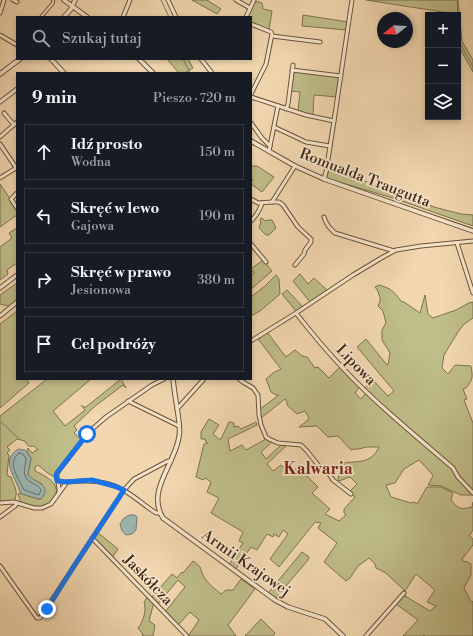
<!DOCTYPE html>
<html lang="pl">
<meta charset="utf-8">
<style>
:root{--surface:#171b24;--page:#242831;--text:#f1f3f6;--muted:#9ea1a6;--line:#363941}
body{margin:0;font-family:"Libre Bodoni",serif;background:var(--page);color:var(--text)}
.controls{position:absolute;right:12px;top:12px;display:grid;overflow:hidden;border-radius:0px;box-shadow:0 2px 6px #0003}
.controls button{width:36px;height:36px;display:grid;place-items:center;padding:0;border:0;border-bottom:1px solid var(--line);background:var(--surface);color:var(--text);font:20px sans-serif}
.compass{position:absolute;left:377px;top:12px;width:36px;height:36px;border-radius:50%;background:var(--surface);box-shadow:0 2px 6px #0003;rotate:252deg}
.stop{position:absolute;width:12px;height:12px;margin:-9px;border:3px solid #1a73e8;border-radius:50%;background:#fff}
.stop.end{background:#1a73e8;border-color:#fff;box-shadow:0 1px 4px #0008}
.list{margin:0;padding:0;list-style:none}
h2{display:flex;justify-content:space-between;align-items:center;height:52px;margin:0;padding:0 16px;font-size:17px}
h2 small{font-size:13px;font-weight:400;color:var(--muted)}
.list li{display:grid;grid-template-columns:26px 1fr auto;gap:12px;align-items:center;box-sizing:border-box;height:56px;margin:0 8px 8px;padding:0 8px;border:1px solid var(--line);border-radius:0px}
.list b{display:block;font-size:15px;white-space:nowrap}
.list p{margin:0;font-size:13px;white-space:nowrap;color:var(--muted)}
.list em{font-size:13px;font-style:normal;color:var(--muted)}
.icon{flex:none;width:22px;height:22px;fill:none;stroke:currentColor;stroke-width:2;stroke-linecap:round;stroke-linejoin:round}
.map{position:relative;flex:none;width:473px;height:636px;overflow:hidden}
.search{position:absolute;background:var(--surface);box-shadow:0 2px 6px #0003;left:16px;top:16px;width:236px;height:44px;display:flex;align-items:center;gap:10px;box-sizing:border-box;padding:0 14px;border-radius:0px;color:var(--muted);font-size:15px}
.panel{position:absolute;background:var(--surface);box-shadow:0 2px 6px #0003;left:16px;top:72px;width:236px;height:308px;border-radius:0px}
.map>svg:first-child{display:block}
</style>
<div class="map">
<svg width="473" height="636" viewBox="0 0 473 636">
<rect width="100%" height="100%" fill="#f2d7b0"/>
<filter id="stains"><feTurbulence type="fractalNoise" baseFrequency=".005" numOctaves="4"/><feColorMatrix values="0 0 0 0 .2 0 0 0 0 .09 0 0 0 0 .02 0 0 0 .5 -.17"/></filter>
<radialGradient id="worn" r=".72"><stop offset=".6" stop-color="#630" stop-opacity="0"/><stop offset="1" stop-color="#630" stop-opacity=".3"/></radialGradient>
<g fill="#bfbd88" stroke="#7e724e">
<polygon points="192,0 207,0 221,9 217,14"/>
<polygon points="366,0 458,0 462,41 473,60 473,72 458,45 458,15 451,15 449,13"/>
<polygon points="255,1 262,3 263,9 272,11 269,30 251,22 251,17 248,17"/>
<polygon points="303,15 348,22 347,30 302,26"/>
<polygon points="167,59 188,59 193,68 185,73 179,73"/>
<polygon points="296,71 338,77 339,78 337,97 314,95 313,115 298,111 300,92 291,91 293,74"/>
<polygon points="251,166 257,166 274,177 262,192 251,184 251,182 253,180 251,179"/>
<polygon points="329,170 393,190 434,207 461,214 473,215 473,226 396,199 326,178"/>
<polygon points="0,184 17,209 17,215 0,227"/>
<polygon points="262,218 265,221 269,220 272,220 276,228 269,235 266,235 259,228 261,222 260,219"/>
<polygon points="17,228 17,263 7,270 8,274 0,280 0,247 12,238 9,233"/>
<polygon points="263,260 272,271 251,289 251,276 254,273 251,269"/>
<polygon points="300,274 308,284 314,278 327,290 310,302 293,281"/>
<polygon points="276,275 279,279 280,294 260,311 251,316 251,297 265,286"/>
<path d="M17,283V302C11,307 7,306 0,304V295Z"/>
<path d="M379,285C390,288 394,291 401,301L404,302L420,313L425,295L428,314L433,318L456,310L469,303L473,302V318L464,324L458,332L444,355L442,368L448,374L455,365L471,366C473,378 473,379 466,388L463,389L467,399L464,400L473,423V495H461L441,486L428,485L433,476L431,473L419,460L404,469L395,483L386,485L391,497L411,503L414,502L417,504L427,487H441L453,493L451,500C458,509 461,510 472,507L473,502V530L469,536L473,539V545L462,559L464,562L465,561L471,564V575L464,588L471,602H472L473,601V636H425L424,635L423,636H403L418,620L396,604L405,594V596L430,611L436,606L427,602L435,590L416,574L405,591L388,575L386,573L376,568L375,564L369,558L358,566L350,578L346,581L324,562L337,543L318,528L321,523L315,522L279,567L270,559L288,534L283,530L279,537L274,534L273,537L267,534L257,550L251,547L235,570L229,565L243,543L239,541L243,532L211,513L219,498L207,492L211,482L205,478L203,480L196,477L204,444L208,443L206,442L205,439H201V432L209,419L219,425L213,434L219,439H221L229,422H231L234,423V427L238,426L241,429L256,422L257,425L228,439L230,451L242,445L246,450L266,439L272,442L261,452L266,459L281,445H287L267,464L273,471L281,465L290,474L298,467L318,487L312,493L330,509L325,514L339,521L346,515L344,513V509L355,497L349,492L357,484L350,477L339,481L338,479L342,463C358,461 371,464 379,447H366L359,449H354L351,450L338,436L328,437L317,426L299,427L307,421L309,418L305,411L297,414L287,405V402L285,399L261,418L259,410L279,395H276L271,392L266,379L273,373L281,369L258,339L267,332L286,357L295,350L302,356L307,357L315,368L318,367L329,378L340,367L360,386L355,393L361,399L366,393L391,417L365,388L373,380L388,396L394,391L357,347L366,339L387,365L388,364L390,353L382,340V330L386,323L383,311L378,306L380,301V296L379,295L378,291L375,287Z"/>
<polygon points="287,290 303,307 296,311 282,294"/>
<polygon points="17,311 17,379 26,379 29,383 0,408 0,324"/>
<path d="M47,379H91L53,411L65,426L85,410L81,405L83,407H86L121,379L126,388L123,385L94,407L74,426L77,430L74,433L82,440L58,469L55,477L49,474L38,465L35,467V471C46,476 65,486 52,500C49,504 44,507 38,507C32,507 26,504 20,502V499L19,497L18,494L19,493L38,499H41L44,495L42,484L31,478L28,474L31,458L27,452L28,448L30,451L33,453L36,450H38L34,446C29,447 27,446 25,441L17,439L7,447L10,450L7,453L9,455L7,474L8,476L11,477C12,481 16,488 16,491C17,494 15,499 14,502L0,503V416Z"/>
<polygon points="97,532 118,549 112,558 93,538"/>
<polygon points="302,552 309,557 308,560 275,599 268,593"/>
<path d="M193,561C204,568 199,569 204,577C208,584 215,589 221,594L226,590H233L241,579L255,589L228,625L236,636H190L189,635L199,620L190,612L178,625L165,612L185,587L178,580L158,604L151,598L172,574L177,578L182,572L183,573Z"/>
<path d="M148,596L154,602L149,621L155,625L153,636H142L143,634L138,628C143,622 147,610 144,602Z"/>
<polygon points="261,619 275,633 273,636 245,636"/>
</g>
<g fill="#9db8b4" stroke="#777e74">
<path d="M18,449L25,450L31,458L28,474C33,483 54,484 41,499C35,499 28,495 21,494C19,490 18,486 16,482C10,469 4,459 18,449Z"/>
<polygon points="130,515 135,515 137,517 136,530 132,534 126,535 122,531 120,524 124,518"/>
</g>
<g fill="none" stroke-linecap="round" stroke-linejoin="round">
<path stroke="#6e7064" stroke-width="1" d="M19,453L23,454L26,459C26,464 23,471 25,475C27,484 38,483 41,490L39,495L24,490C19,479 6,463 19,453Z"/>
<g stroke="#777e74" stroke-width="1">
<polyline points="161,0 169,17"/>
<polyline points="457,0 458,15"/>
<polyline points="458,22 459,41 473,67"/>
<polyline points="183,59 190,73"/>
<polyline points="0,421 16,436 19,438"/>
</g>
<g stroke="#6b543a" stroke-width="4">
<polyline id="pedestrian" points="41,17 53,3 53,1"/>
</g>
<g stroke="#6b543a" stroke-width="5">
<g id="minor">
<polyline points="13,0 17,2"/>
<polyline points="168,0 176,17"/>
<polyline points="236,0 250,8"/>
<polyline points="0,13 4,0"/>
<polyline points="123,17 130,0"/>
<polyline points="246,17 254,0"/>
<polyline points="251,24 271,32 272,34 266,64 251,94"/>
<polyline points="0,35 17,45"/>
<polyline points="272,36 320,42"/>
<polyline points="201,59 212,73"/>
<polyline points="292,70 341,76"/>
<polyline points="251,97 306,115 334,121 326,172 324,179"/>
<polyline points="0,102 17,89"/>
<polyline points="286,109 288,104 293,65"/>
<polyline points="4,113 14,125"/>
<polyline points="334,121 352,0"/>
<polyline points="251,123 262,138 270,146"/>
<polyline points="274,127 306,142 330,146"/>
<polyline points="0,137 17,122"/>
<polyline points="0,144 17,169"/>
<polyline points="269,151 278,106"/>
<polyline points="0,178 16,168"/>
<polyline points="17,193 11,199 17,208"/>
<polyline points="251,199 258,203 272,202 279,202 283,205 298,227 311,239 311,242 305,250 304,254 295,265"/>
<polyline points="272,202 295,166"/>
<path d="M324,217C326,224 329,228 335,233L394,251"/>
<path d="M251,221C257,215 260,210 262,203"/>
<polyline points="457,243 473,293"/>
<polyline points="251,244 266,262"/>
<polyline points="0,288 17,275"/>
<path d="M296,313C323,348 353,381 386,410C408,430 431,449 453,468L458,477L473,493"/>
<polyline points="0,316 17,302"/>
<polyline points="251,341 296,313 353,275 383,257 396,250 421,246 473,241"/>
<polyline points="239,379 243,382 253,388 258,395 259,415 261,425 266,437 269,439 278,443 301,445 307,451 318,465 329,474 333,480 351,494"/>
<polyline points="128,401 179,426"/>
<polyline points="177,409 204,379"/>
<path d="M59,492C60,485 56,480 57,473L89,432L98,424L106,417L152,385L164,379"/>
<path d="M0,503L14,502L34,508H42L51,504L67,482C87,480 108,480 125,491C135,497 144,505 153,511L156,513H160"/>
<polyline points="0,517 15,506 17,503"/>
<polyline points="92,538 187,636"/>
<polyline points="0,566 32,611 37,618 40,618 124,490 134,479 168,461 171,461"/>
<polyline points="366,636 404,593"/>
</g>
</g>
<g stroke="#6b543a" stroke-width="5.5">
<g id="tertiary">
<polyline points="64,0 87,17"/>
<polyline points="64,17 71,9 75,0"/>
<polyline points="51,59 64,73"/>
<polyline points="139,59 153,73"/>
<polyline points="0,74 20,59"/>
<polyline points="251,141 295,166 324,179 473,231"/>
<path d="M173,379C174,388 175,397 177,407C178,417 181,427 179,437C175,464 146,491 163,518L275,600L288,607L325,619L343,636"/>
</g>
</g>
<use href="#pedestrian" stroke="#f7e5cc" stroke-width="2"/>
<use href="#minor" stroke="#f7e5cc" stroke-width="3"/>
<use href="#tertiary" stroke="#f7e5cc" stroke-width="3.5"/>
</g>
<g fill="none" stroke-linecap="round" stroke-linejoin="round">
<polyline stroke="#1a73e8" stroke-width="5" points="47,609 74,566 124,490 114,486 92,480 67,482 57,481 56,476 57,473 87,434"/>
</g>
<g text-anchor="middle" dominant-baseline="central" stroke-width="3.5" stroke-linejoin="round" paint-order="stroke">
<g font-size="15" fill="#3e2813" stroke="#f7e5cc">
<text transform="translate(365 178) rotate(21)">Romualda Traugutta</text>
<text transform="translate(356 365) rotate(46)">Lipowa</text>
<text transform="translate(246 563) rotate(35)">Armii Krajowej</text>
<text transform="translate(148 580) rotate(46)">Jaskółcza</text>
</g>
<g font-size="16" font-weight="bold" fill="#7a1f14" stroke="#f7e5cc">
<text x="318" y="469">Kalwaria</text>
</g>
</g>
<rect width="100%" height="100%" filter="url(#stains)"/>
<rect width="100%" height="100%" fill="url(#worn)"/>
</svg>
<div class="controls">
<button>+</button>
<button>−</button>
<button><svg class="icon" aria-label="layers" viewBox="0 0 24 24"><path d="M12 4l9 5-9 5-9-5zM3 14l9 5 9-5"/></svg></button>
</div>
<svg class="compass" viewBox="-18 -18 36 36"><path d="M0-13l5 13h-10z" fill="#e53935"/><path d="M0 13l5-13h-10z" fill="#9ea1a6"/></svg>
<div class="stop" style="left:87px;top:434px"></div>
<div class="stop end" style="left:47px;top:609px"></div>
<div class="search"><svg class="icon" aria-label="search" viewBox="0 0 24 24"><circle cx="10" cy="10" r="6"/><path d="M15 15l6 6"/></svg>Szukaj tutaj</div>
<section class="panel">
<h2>9 min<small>Pieszo · 720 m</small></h2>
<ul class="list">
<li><svg class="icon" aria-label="ahead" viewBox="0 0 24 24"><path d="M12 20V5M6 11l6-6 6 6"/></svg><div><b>Idź prosto</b><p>Wodna</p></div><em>150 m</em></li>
<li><svg class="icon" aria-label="left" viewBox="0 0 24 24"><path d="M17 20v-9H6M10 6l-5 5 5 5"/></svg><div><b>Skręć w lewo</b><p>Gajowa</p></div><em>190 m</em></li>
<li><svg class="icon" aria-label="right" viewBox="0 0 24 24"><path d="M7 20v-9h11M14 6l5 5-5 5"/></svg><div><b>Skręć w prawo</b><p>Jesionowa</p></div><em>380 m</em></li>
<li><svg class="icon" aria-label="arrive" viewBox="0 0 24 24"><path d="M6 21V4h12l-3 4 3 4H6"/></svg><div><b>Cel podróży</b></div></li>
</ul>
</section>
</div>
